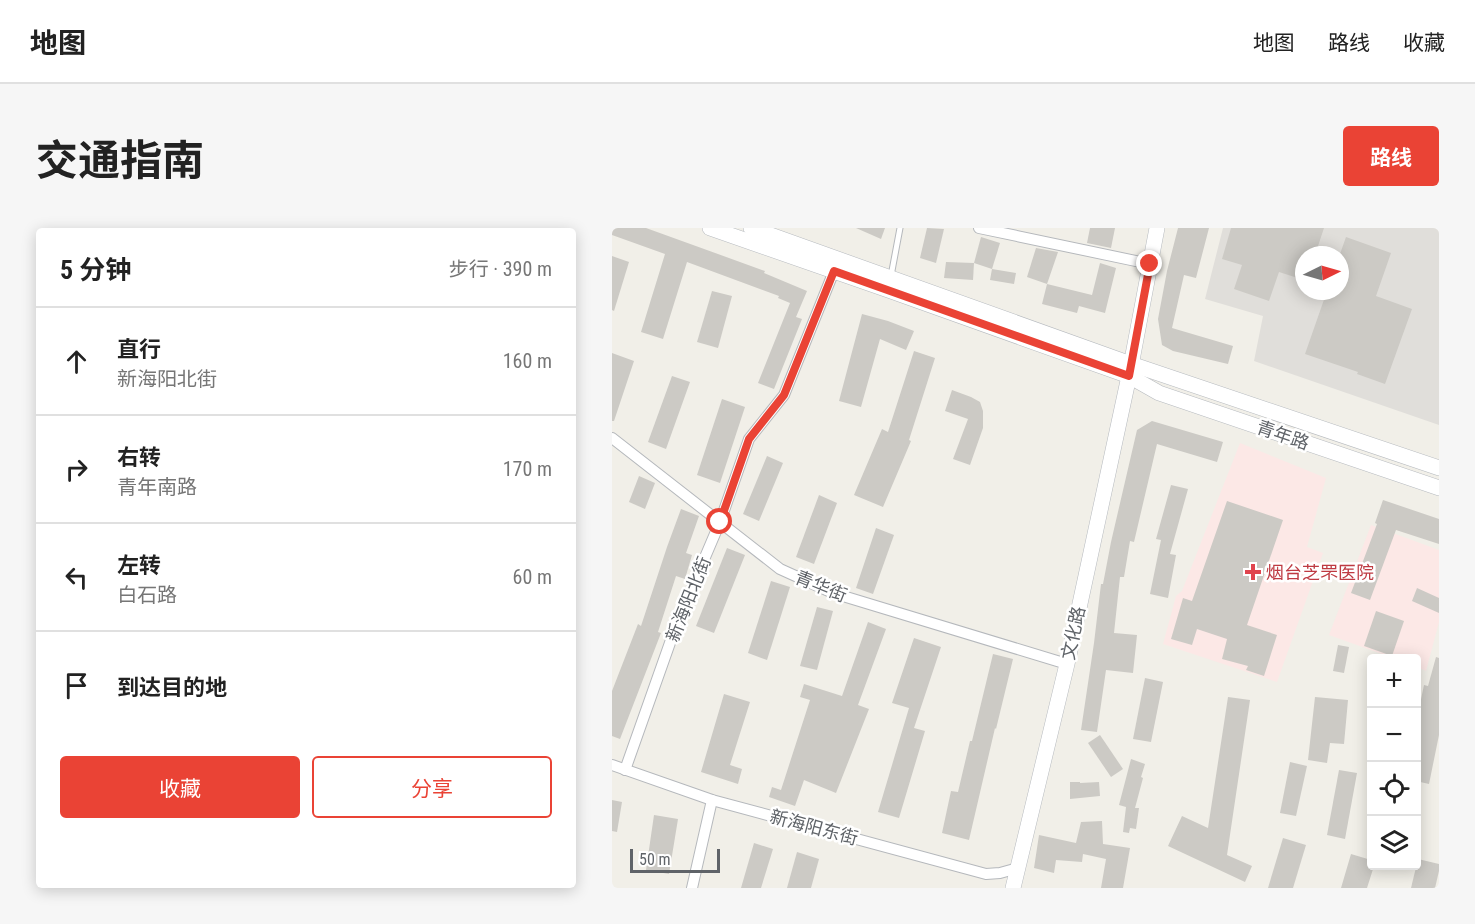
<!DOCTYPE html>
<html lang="zh">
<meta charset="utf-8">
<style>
:root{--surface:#fff;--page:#f6f6f6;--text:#222;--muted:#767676;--line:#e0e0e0;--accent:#ea4335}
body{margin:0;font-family:"Roboto Condensed","Noto Sans SC",sans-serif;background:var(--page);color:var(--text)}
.controls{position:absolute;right:18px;bottom:18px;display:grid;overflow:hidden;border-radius:6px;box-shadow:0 3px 15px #0003}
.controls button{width:54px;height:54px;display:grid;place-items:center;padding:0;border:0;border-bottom:2px solid var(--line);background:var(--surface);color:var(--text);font:30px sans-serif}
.compass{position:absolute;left:683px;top:18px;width:54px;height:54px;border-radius:50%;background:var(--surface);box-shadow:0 3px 15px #0003;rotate:85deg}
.scale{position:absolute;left:18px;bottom:15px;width:90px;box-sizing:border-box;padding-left:6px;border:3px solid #5f6368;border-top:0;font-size:16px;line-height:21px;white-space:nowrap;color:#5f6368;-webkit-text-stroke:4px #fff;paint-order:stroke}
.stop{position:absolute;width:18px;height:18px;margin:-14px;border:4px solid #ea4335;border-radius:50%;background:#fff}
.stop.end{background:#ea4335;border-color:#fff;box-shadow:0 2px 6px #0008}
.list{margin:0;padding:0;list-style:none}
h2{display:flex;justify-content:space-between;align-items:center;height:78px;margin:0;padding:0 24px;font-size:26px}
h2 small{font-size:20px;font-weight:400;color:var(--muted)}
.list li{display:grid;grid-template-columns:39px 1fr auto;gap:18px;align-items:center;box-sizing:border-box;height:108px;padding:0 24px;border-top:2px solid var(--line)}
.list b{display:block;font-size:22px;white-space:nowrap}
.list p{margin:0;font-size:20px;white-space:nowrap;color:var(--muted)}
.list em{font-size:20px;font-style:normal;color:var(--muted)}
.actions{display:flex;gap:12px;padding:18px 24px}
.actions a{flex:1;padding:14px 0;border:2px solid var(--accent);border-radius:6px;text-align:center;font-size:21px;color:var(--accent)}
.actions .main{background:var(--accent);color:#fff}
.icon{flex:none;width:33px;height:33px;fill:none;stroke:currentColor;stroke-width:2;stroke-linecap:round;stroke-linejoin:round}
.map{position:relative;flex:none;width:827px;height:660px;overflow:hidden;border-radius:6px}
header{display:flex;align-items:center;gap:36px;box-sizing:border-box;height:84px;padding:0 30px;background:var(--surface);border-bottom:2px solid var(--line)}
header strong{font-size:28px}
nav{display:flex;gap:33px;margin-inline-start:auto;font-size:21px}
.intro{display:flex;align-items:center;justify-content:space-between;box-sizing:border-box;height:144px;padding:0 36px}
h1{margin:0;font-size:42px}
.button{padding:15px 27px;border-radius:6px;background:var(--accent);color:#fff;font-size:21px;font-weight:700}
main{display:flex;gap:36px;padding:0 36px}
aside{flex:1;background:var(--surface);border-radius:6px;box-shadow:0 3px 15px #0003}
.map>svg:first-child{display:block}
</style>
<header>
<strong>地图</strong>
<nav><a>地图</a><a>路线</a><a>收藏</a></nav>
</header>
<div class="intro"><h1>交通指南</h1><a class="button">路线</a></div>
<main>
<aside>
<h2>5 分钟<small>步行 · 390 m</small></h2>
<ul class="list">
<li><svg class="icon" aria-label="ahead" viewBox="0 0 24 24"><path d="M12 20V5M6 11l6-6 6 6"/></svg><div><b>直行</b><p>新海阳北街</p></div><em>160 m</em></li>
<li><svg class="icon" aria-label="right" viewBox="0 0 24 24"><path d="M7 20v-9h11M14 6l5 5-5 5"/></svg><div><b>右转</b><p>青年南路</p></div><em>170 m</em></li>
<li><svg class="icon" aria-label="left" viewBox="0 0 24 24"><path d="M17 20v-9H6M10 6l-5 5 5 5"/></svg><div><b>左转</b><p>白石路</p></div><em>60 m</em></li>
<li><svg class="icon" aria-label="arrive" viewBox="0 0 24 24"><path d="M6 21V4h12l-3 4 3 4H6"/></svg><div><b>到达目的地</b></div></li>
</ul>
<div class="actions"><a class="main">收藏</a><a>分享</a></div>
</aside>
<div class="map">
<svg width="827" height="660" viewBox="0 0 827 660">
<rect width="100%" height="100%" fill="#f1efe8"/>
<path fill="#e0deda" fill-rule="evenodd" d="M611,0H827V197L642,133L651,88L593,71ZM692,27H728V63H692Z"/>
<g fill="#fce8e6">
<polygon points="628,215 714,250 695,319 711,325 665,454 551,416 564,368 570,363"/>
<polygon points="759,297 827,322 827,394 814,443 805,439 804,430 781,430 717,407"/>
</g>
<g fill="#cccac5">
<polygon points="0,0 34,0 153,43 152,45 195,63 184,89 190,91 162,161 146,155 178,75 166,70 167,68 75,34 51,111 29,104 53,26 0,7"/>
<polygon points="244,0 273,0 269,11"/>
<polygon points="315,0 332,1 324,35 308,30"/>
<polygon points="478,0 503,0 499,20 475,15"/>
<polygon points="566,0 597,0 584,50 572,47 560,100 621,118 616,136 561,123 550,117 546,91 555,43"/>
<polygon points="619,0 712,0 703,27 692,27 692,52 667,44 657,73 622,61 630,37 610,31"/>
<polygon points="369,9 388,15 380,41 362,35"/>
<polygon points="734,9 779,25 764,68 800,81 773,156 745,146 746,144 693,126 715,63 728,63 728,26"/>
<polygon points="424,20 446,24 435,56 415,49"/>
<polygon points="0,28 17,34 2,83 0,82"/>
<polygon points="334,34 362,35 361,52 332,50"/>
<polygon points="488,35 504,40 493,85 467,78 465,85 430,76 435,56 480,67"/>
<polygon points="380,41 404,45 402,56 378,52"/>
<polygon points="100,63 120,68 106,120 85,114"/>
<polygon points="250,86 276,93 302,103 294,122 268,111 249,179 227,173"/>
<polygon points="302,123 323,130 297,212 299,213 271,279 242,267 270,201 276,204"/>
<polygon points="0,125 22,133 2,193 0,193"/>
<polygon points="60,148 78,154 54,221 36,214"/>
<polygon points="340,162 359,169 368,174 371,183 371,200 358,237 341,231 356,191 333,183"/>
<polygon points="110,171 133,179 108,255 85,247"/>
<polygon points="540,193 611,214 605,234 545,216 522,314 518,313 512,349 508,349 502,405 525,407 521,445 494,442 485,504 469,502 482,415 489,356 491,356 499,314 525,202"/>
<polygon points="155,228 171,235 147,293 131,286"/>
<polygon points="27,248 43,255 33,281 17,274"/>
<polygon points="559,257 576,261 558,326 564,327 556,370 538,366 549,312 544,311"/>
<polygon points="207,267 225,275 202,336 184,329"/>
<polygon points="771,272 827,291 827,316 784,302 758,372 739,365 765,296 763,295"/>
<polygon points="615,273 671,292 635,397 665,407 652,448 634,442 636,438 610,431 615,411 585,401 580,417 559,411 571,370 580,373"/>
<polygon points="69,281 87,288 74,325 80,327 73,351 64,348 46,404 49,405 8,511 0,508 0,463 26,396 29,398 55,319"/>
<polygon points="264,300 282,307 261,366 244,360"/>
<polygon points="115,320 133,327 102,405 84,398"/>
<polygon points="159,353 178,359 155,432 136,425"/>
<polygon points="805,360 827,370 827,385 800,373"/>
<polygon points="205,379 221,383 205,442 188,438"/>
<polygon points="764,383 792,393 780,428 752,418"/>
<polygon points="256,394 274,401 246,477 257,481 224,565 192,552 183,578 157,569 160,559 169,562 198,472 188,469 192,456 230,468"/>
<polygon points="302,410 329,419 302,500 313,503 287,590 266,584 297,480 280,475"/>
<polygon points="726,417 737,419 732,445 721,443"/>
<polygon points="381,426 401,431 384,501 383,500 357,612 330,605 339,563 346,564 358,513 360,513"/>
<polygon points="824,429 827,430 827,507 817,556 804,553 804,495 812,457 816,458"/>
<polygon points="533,450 551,454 539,514 521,511"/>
<polygon points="112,466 138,474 118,537 130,541 126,556 89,544"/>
<polygon points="616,469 638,472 615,627 640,638 633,654 556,618 570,588 596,600"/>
<polygon points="703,469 736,472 732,516 718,515 715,535 696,532"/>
<polygon points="488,507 511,541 499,549 476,515"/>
<polygon points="519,531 533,536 529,549 531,550 523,580 527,580 524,601 518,600 517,605 511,604 514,579 507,577"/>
<polygon points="678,534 695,538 684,588 668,585"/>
<polygon points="727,542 745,545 733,611 715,607"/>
<polygon points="458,554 468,554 468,555 487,554 488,568 458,571"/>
<polygon points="0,572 10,574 5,604 0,603"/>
<polygon points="42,587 66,591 57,646 34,642"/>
<polygon points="490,593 491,616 518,620 511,660 489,660 494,631 471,626 470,634 444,632 442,645 422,640 427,607 464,615 469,594"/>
<polygon points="671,610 694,617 681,660 656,660"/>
<polygon points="142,615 161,621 149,660 129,660"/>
<polygon points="185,624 207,631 199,660 175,660"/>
<polygon points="739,626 759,632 759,638 762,638 755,660 729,660"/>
<polygon points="806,631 827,636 827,643 823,660 799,660"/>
</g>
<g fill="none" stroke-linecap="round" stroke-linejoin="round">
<g stroke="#b5b8bc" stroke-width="7">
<polyline id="lane" points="279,48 288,0"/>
</g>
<g stroke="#b5b8bc" stroke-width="12">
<g id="street">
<polyline points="367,0 538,36"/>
<polyline points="0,210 168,341 221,365 455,436"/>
<polyline points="0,537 100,572 374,646 388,645 406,640"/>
<polyline points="13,542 65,395 108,294 137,211 172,167 222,43"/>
<polyline points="80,660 100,572"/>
</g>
</g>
<g stroke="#b6babf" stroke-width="16">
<g id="secondary">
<polyline points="98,0 276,62 517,148 547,165 827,260"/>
<polyline points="139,0 519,136 827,240"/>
<polyline points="401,660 455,436 517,148 545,0"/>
</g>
</g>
<use href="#lane" stroke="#fff" stroke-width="5"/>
<use href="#street" stroke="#fff" stroke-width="10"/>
<use href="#secondary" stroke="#fff" stroke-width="15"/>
</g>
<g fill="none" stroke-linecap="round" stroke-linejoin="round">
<polyline stroke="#ea4335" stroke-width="8" points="108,294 137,211 172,167 222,43 517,148 538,36"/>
</g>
<path fill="#e0444e" stroke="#fff" stroke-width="2" d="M638 335h6v6h6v6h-6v6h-6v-6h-6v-6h6z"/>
<g text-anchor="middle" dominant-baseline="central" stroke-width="5" stroke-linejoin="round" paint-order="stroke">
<g font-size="18" fill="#5f6368" stroke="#fff">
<text transform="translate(671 207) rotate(19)">青年路</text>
<text transform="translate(209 358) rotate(22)">青华街</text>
<text transform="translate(76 371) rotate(-68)">新海阳北街</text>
<text transform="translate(461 405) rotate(-78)">文化路</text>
<text transform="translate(202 599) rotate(15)">新海阳东街</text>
</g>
<g font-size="18" fill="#be3a42" stroke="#fff" text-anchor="start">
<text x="654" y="344">烟台芝罘医院</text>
</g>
</g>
</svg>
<div class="controls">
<button>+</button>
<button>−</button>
<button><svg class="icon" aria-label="locate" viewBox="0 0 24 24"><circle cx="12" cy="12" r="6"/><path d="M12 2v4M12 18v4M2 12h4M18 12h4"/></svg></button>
<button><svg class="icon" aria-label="layers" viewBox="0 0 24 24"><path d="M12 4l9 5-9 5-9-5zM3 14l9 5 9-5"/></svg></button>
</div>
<svg class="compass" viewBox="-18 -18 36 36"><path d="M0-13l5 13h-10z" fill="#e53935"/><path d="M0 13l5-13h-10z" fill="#767676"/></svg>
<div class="scale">50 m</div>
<div class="stop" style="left:108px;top:294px"></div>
<div class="stop end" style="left:538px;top:36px"></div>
</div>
</main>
